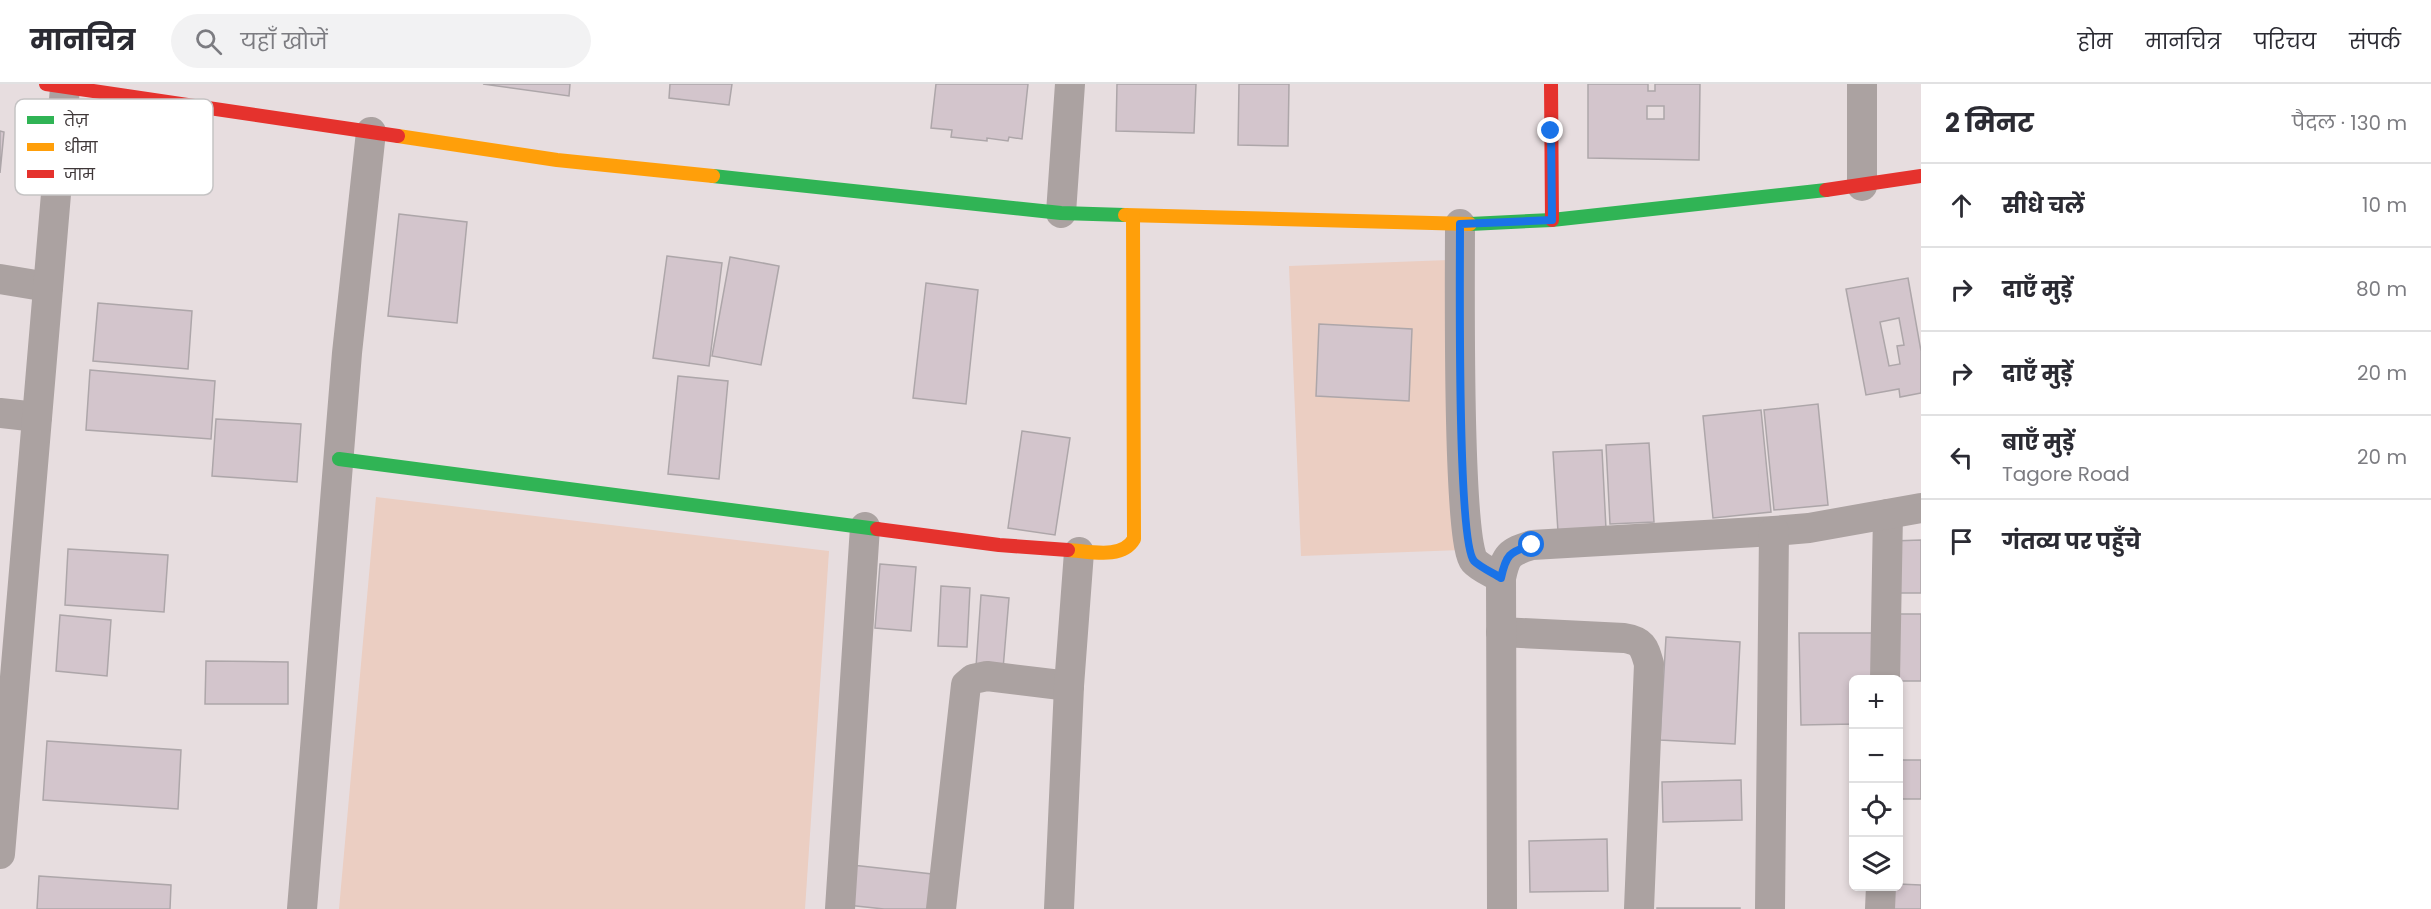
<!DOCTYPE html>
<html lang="hi">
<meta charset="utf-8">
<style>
:root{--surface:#fff;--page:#f2f2f3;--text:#2b2b33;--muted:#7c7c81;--line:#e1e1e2}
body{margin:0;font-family:Poppins,"Noto Sans Devanagari",sans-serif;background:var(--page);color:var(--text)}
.controls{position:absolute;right:18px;bottom:18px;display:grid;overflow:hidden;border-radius:9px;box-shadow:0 3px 9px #0003}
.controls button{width:54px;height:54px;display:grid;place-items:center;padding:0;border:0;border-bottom:2px solid var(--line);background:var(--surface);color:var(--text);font:30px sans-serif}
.stop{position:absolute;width:18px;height:18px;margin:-14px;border:4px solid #1a73e8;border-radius:50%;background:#fff}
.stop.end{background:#1a73e8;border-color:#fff;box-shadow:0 2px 6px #0008}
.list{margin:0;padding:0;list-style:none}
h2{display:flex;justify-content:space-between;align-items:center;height:78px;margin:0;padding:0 24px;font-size:26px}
h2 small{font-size:20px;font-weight:400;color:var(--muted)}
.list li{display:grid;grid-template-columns:39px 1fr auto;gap:18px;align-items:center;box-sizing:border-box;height:84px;padding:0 24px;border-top:2px solid var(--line)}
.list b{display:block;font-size:22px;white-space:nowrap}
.list p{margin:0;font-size:20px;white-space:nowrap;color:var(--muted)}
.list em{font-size:20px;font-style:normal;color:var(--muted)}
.icon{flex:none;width:33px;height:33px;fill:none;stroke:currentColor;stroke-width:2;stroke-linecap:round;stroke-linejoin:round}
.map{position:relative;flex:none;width:1921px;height:825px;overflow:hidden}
header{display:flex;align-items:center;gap:36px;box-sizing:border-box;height:84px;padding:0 30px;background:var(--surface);border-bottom:2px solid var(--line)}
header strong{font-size:28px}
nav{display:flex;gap:33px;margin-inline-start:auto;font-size:21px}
.search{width:420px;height:54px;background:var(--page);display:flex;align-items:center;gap:15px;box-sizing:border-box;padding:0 21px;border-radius:33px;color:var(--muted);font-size:22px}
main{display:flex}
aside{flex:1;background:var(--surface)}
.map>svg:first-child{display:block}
</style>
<header>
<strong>मानचित्र</strong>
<div class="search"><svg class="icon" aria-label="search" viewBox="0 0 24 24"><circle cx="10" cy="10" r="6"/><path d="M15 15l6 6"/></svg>यहाँ खोजें</div>
<nav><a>होम</a><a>मानचित्र</a><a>परिचय</a><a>संपर्क</a></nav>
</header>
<main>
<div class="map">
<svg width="1921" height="825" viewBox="0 0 1921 825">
<rect width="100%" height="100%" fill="#e7dddf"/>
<g fill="#ebcec2">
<polygon points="1449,176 1461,466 1301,472 1289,182"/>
<polygon points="376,413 829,467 805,825 339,825"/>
</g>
<g fill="#d3c5cc" stroke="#ada6a9" stroke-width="1.5" fill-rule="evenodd">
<polygon points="483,0 570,0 569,12"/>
<polygon points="670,0 732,0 729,21 669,14"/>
<polygon points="936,0 1028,0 1022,55 1009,53 1008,57 987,54 987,57 951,53 952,46 931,44"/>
<polygon points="1117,0 1196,0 1194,49 1116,47"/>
<polygon points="1239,0 1289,0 1288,62 1238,61"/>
<path d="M1588,0H1648V7H1655V0H1700L1699,76L1588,74ZM1647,22H1664V35H1647Z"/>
<polygon points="0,47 4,48 0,89"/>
<polygon points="399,130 467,138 457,239 388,232"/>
<polygon points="667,172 722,179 709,282 653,274"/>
<polygon points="730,173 779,182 761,281 712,272"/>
<path d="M1908,194L1921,267V309L1900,313L1899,305L1866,311L1846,205ZM1899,234L1904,261L1897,262L1900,280L1889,282L1880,238Z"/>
<polygon points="926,199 978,206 966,320 913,314"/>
<polygon points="98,219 192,227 188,285 93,277"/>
<polygon points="1319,240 1412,245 1409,317 1316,312"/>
<polygon points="90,286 215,297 211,355 86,346"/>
<polygon points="678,292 728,297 719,395 668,390"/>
<polygon points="1818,320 1828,421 1774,426 1764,326"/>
<polygon points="1761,326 1771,428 1713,434 1703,332"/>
<polygon points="216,335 301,340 297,398 212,392"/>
<polygon points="1022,347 1070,354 1055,451 1008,444"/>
<polygon points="1649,359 1654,438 1610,440 1606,361"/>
<polygon points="1602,366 1606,445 1558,448 1553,368"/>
<polygon points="1921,456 1921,509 1895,509 1893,457"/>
<polygon points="68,465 168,471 164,528 65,521"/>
<polygon points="880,480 916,483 911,547 875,544"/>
<polygon points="941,502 970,504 967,563 938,562"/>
<polygon points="981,511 1009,514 1003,585 976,583"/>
<polygon points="1896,530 1921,530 1921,597 1898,597"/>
<polygon points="60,531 111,536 107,592 56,587"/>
<polygon points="1799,549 1881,549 1882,596 1854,596 1854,640 1801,641"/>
<polygon points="1666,553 1740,558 1735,660 1660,656"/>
<polygon points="206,577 288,578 288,620 205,620"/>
<polygon points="47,657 181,666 178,725 43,716"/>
<rect x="1898" y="676" width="23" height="39"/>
<polygon points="1741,696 1742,736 1663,738 1662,698"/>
<polygon points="1607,755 1608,807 1530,808 1529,757"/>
<polygon points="852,781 941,791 937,825 884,825 847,821"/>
<polygon points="39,792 171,801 170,825 37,825"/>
<polygon points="1898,800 1921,801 1921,825 1882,825 1882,802 1898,802"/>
<rect x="1657" y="824" width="83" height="1"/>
</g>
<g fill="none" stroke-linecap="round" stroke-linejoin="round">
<g stroke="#aba2a1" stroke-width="30">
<polyline points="1862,0 1862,102"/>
<polyline points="1061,129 1070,0"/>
<path d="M1460,140C1460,185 1457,457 1474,477C1480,484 1493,489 1501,494"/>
<polyline points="0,195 48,203"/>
<polyline points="0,329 37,333"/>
<path d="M1501,548L1624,554C1643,557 1644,563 1649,580L1639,825"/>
<polyline points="1885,596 1888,430"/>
<polyline points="0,770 65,4"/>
<polyline points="302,825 347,269 371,48"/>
<polyline points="840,825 865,443"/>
<polyline points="941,825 966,601 973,595 987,592 1069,602"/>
<polyline points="1059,825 1069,602 1079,468"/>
<path d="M1502,825L1501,494C1506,471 1509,468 1532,461L1774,447L1809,444L1921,424"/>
<polyline points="1770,825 1774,447"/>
<polyline points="1880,825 1881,802"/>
</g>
<g stroke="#30b455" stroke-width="14">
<polyline points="713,92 1061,129 1125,131"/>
<polyline points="1470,140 1552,136 1826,106"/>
<polyline points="339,375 877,445"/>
</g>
<g stroke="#ff9f0a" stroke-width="14">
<polyline points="398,52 557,76 713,92"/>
<polyline points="1125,131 1470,140"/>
<path d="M1068,466C1089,467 1122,476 1134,455L1133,132"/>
</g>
<g stroke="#e5322d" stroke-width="14">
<polyline points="46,0 398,52"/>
<polyline points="1551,0 1552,136"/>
<polyline points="1826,106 1921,92"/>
<polyline points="877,445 999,461 1068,466"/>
</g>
</g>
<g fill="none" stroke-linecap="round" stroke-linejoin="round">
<path stroke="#1a73e8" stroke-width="8" d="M1532,461C1509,468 1506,471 1501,494C1493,489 1480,483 1474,477C1457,457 1460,185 1460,140L1552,136L1551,47"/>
</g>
<rect x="15" y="15" width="198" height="96" rx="9" fill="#fff" stroke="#c5c3c4" stroke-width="1.5"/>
<rect x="27" y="32" width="27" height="8" fill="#30b455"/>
<rect x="27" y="59" width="27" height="8" fill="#ff9f0a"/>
<rect x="27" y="86" width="27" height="8" fill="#e5322d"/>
<g font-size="16" fill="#3f3839">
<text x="64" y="42">तेज़</text>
<text x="64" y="69">धीमा</text>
<text x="64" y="96">जाम</text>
</g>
</svg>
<div class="controls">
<button>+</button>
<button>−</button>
<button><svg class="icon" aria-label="locate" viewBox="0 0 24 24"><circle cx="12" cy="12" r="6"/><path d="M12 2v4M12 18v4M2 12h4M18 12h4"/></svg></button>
<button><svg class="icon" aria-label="layers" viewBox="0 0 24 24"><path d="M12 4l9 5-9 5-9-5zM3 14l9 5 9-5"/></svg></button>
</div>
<div class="stop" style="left:1532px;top:461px"></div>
<div class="stop end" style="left:1551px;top:47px"></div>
</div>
<aside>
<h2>2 मिनट<small>पैदल · 130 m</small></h2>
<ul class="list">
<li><svg class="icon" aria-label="ahead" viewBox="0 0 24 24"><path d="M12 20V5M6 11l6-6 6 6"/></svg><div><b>सीधे चलें</b></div><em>10 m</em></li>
<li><svg class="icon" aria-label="right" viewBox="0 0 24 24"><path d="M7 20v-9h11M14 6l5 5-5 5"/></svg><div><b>दाएँ मुड़ें</b></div><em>80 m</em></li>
<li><svg class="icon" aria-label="right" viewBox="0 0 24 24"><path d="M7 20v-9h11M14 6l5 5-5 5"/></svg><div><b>दाएँ मुड़ें</b></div><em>20 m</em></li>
<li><svg class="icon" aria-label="left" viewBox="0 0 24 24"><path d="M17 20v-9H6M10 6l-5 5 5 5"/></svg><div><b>बाएँ मुड़ें</b><p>Tagore Road</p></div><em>20 m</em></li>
<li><svg class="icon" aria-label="arrive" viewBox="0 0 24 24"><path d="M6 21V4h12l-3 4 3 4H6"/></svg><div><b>गंतव्य पर पहुँचे</b></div></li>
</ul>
</aside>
</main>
